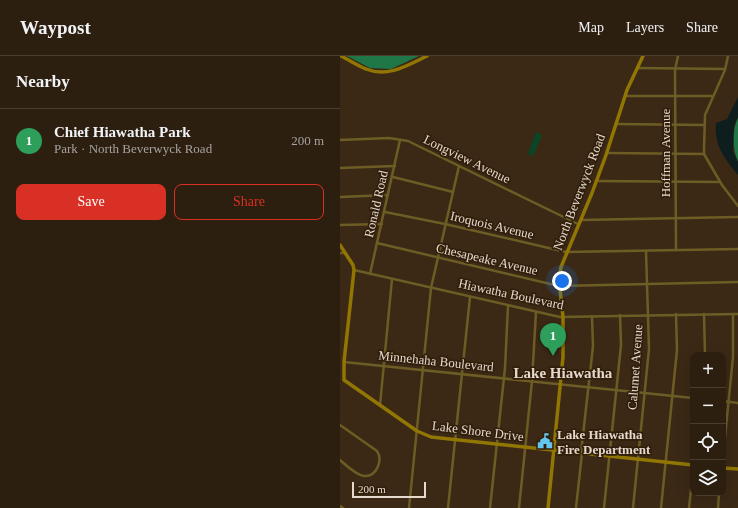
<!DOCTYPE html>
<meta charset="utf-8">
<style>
:root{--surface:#2c1f10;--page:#342719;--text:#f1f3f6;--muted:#a6a29f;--line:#483d30;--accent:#d93025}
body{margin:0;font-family:"Times New Roman",serif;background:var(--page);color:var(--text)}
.controls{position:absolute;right:12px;bottom:12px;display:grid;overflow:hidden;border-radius:8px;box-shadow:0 4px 16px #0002}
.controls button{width:36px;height:36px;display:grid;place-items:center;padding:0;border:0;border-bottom:1px solid var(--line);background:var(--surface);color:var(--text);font:20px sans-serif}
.scale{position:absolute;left:12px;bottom:10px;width:74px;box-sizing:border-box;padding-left:4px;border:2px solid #e5d8cc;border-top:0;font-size:11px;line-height:14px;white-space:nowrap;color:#e5d8cc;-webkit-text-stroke:3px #311f0b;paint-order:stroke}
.you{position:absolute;left:222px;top:225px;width:14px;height:14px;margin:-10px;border:3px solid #fff;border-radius:50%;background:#1a73e8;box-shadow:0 0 0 6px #1a73e833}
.badge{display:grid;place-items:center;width:26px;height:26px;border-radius:50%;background:var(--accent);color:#fff;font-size:13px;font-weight:700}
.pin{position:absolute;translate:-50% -33px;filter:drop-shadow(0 1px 2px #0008)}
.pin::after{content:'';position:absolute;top:21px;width:14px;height:12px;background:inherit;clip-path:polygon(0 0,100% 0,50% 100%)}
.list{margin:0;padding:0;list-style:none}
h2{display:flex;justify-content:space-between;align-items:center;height:52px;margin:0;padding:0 16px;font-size:17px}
h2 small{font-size:13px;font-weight:400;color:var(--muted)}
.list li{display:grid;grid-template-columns:26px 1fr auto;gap:12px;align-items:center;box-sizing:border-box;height:64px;padding:0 16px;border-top:1px solid var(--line)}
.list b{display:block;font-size:15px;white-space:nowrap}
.list p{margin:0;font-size:13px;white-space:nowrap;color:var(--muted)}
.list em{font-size:13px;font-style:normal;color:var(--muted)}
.actions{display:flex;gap:8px;padding:12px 16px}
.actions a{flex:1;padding:9px 0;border:1px solid var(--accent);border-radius:8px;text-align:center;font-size:14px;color:var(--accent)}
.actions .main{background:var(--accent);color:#fff}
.icon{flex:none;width:22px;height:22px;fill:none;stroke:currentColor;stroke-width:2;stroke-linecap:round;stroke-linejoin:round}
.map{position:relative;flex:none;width:398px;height:452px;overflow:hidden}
header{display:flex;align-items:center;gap:24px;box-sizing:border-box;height:56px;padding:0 20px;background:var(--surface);border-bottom:1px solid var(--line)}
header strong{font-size:19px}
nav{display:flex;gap:22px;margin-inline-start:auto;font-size:14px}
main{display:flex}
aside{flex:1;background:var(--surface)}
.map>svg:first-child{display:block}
</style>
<header>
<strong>Waypost</strong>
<nav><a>Map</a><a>Layers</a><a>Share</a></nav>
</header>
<main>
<aside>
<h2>Nearby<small></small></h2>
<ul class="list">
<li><span class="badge" style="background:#2e9e5b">1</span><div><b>Chief Hiawatha Park</b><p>Park · North Beverwyck Road</p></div><em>200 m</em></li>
</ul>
<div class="actions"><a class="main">Save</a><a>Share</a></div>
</aside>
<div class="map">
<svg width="398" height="452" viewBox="0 0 398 452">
<rect width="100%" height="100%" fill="#3b2915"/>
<polygon fill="#094626" points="196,76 202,79 193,100 188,98"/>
<g fill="#1f7646">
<polygon points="7,0 79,0 51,13 30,12"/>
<path d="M398,61V106C392,92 392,75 398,61Z"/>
</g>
<path fill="#0e1e1f" d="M398,41V61L394,70L393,95L398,106V119C384,102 374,89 376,67L387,63Z"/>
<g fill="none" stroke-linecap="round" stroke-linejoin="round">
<g stroke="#6d5d25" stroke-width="2.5">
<polyline points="388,0 385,14 365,59 364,93 364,98 382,129 398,150"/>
<polyline points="297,12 385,13"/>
<polyline points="285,40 372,40"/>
<polyline points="276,68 364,69"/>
<polyline points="0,84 49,82 68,85 238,168"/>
<polyline points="267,97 364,98"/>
<polyline points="0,112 55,110"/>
<polyline points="53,121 113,136"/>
<polyline points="256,125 379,126"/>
<polyline points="0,141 48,139"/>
<polyline points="45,156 105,168 226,196 398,193"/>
<polyline points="241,164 398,161"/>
<polyline points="0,169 42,168"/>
<polyline points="37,187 219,230 398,226"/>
<polyline points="336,194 335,14 338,0"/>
<polyline points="0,197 5,197"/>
<polyline points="14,214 220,261 398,258"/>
<polyline points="30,218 60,84"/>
<polyline points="364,258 365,299"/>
<polyline points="4,306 353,342"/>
<polyline points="383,345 398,347"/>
<polyline points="40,349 52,223"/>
<path d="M0,369L37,395C43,404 37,421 24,420C16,419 6,409 0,404"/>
<polyline points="241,397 253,290 252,260"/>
<polyline points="383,401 393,301 393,258"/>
<polyline points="0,450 3,452"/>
<polyline points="69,452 91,232 119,110"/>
<polyline points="108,452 130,241"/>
<polyline points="150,452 165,312 168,250"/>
<polyline points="179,452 192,325 196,256"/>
<polyline points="236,452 242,397"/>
<polyline points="264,452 281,289 280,259"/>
<polyline points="293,452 309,293 306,195"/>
<polyline points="321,452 337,294 336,258"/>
<polyline points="349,452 353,416"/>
<polyline points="378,452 379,437"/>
</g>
<g stroke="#917603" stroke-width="3.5">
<path d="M1,0C9,4 18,10 26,13C48,22 68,9 87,0"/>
<polyline points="0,189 13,209 14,214 4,306 4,324 77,375 91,381 353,409"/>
<polyline points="383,412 398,413"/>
<polyline points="208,452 223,301 223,261 219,224 221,211 252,137 266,99 287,34 303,0"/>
</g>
</g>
<defs>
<g id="civic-bare" transform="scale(1.2)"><path d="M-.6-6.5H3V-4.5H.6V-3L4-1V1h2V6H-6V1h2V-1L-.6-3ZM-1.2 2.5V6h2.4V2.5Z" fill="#64c5ee" stroke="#311f0b" stroke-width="2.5" paint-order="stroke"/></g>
</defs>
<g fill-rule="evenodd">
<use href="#civic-bare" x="205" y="385"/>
</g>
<g text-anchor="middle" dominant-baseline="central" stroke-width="3.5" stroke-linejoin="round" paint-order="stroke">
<g font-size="13" fill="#e5d8cc" stroke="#311f0b">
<text transform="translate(325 97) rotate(-90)">Hoffman Avenue</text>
<text transform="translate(127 103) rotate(26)">Longview Avenue</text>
<text transform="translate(239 136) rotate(-69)">North Beverwyck Road</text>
<text transform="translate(36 148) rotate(-77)">Ronald Road</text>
<text transform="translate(152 169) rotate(13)">Iroquois Avenue</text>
<text transform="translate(147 203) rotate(13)">Chesapeake Avenue</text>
<text transform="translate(171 238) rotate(12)">Hiawatha Boulevard</text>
<text transform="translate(96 305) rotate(6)">Minnehaha Boulevard</text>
<text transform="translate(295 311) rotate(-86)">Calumet Avenue</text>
<text transform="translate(138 375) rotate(7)">Lake Shore Drive</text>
</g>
<g font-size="13" font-weight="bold" fill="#e5d8cc" stroke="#311f0b" text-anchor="start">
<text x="217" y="378">Lake Hiawatha<tspan x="217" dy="15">Fire Department</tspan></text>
</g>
<g font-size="15" font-weight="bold" fill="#e5d8cc" stroke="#311f0b">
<text x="223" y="317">Lake Hiawatha</text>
</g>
</g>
</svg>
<div class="controls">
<button>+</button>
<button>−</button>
<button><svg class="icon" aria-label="locate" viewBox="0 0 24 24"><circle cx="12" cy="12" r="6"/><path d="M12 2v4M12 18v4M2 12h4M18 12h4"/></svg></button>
<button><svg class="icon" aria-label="layers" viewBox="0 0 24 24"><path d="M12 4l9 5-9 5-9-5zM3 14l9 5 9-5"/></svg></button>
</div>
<div class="scale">200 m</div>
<div class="you"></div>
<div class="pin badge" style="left:213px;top:300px;background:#2e9e5b">1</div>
</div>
</main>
